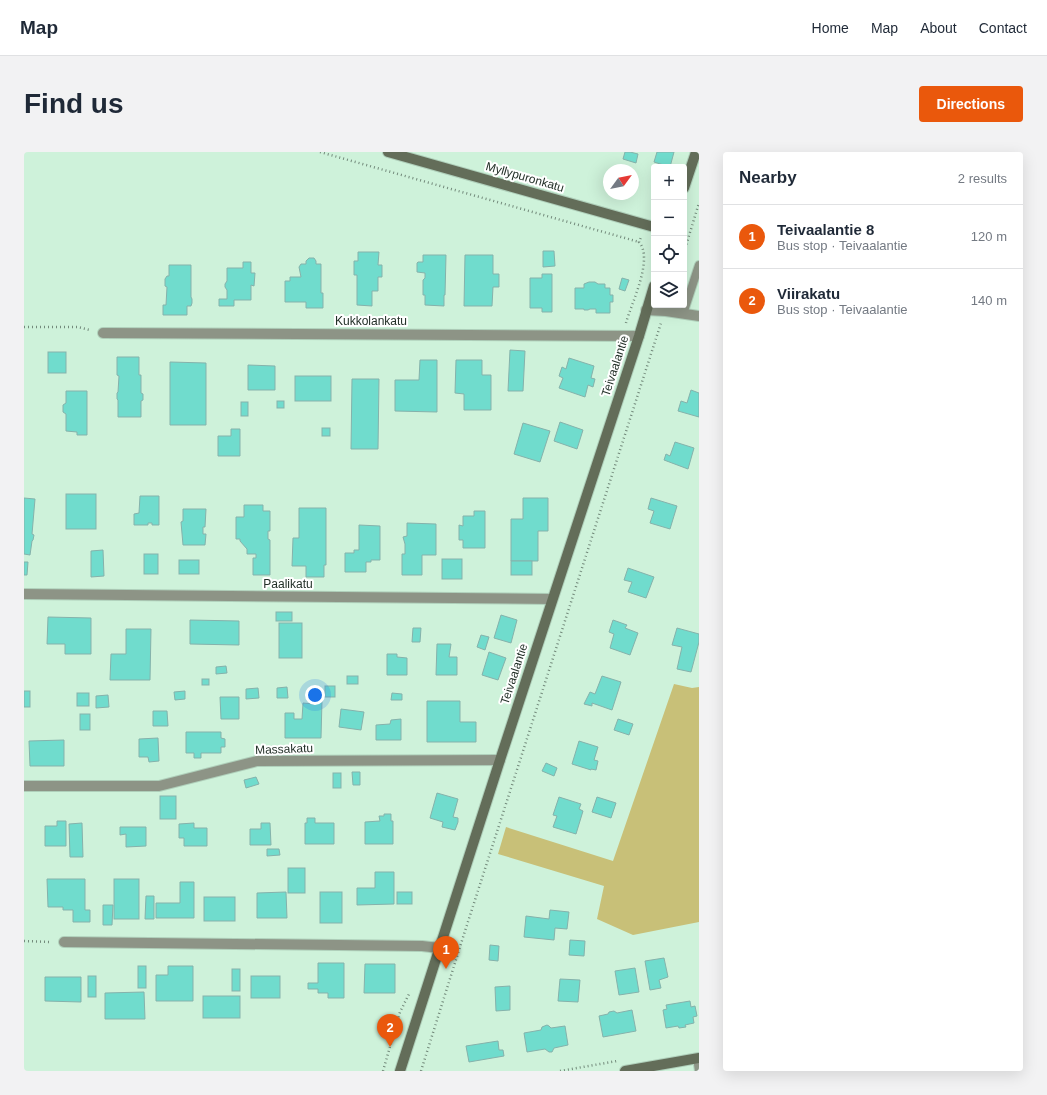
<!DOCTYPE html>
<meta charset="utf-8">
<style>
:root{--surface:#fff;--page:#f2f2f3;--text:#1f2937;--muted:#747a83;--line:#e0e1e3;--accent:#ea580c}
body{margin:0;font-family:Helvetica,sans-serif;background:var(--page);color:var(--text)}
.controls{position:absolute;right:12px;top:12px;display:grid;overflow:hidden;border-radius:4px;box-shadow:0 4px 16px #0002}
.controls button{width:36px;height:36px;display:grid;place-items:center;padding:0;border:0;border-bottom:1px solid var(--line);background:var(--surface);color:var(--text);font:20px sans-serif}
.compass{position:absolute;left:579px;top:12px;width:36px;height:36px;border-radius:50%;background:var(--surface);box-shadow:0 4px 16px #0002;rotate:57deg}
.you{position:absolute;left:291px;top:543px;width:14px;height:14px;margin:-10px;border:3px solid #fff;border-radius:50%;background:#1a73e8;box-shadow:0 0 0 6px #1a73e833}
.badge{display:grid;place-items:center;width:26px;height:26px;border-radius:50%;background:var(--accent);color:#fff;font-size:13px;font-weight:700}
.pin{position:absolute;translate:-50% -33px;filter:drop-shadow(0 1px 2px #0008)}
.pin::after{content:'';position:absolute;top:21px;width:14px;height:12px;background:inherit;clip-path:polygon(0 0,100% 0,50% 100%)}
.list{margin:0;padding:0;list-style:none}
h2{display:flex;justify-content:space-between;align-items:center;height:52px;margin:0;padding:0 16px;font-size:17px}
h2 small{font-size:13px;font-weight:400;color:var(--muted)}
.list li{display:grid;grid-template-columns:26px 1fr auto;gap:12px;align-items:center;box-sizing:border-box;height:64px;padding:0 16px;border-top:1px solid var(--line)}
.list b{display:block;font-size:15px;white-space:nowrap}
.list p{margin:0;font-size:13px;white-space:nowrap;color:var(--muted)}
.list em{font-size:13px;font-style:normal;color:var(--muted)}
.icon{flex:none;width:22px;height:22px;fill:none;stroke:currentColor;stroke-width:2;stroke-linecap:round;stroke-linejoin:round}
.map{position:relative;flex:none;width:675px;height:919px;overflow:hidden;border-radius:4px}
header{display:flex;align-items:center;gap:24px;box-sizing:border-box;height:56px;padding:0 20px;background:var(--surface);border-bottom:1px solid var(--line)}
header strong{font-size:19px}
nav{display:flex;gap:22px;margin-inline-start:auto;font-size:14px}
.intro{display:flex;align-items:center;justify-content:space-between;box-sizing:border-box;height:96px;padding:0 24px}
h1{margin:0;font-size:28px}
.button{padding:10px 18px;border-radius:4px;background:var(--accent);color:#fff;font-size:14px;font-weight:700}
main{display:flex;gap:24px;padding:0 24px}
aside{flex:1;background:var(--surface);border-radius:4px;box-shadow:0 4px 16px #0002}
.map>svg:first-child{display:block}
</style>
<header>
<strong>Map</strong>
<nav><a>Home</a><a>Map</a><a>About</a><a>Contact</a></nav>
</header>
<div class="intro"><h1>Find us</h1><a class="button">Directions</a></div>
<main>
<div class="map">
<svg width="675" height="919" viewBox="0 0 675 919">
<rect width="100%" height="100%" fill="#cef2da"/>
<polygon fill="#c8c078" points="650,532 668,536 675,535 675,770 609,783 573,767 580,734 474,702 482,675 589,709"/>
<g fill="#70dccd" stroke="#85b2ab">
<polygon points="601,0 606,0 614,2 612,11 599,7"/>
<polygon points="633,0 650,0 646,15 630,10"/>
<polygon points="519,99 530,99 531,114 519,115"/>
<polygon points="334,100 355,100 354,113 358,113 358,125 354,125 354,139 348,139 348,154 333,153 333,123 330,123 330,109 334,109"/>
<polygon points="399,103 422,103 421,143 420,143 420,154 401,153 401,143 399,143 399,128 401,126 401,121 393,120 393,111 394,110 399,110"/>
<polygon points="441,103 469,103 469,122 475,122 475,135 469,135 468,154 440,154"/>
<polygon points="285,106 290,106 292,109 292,112 297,112 297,141 299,141 299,156 282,156 282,150 261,150 261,129 266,129 266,125 277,125 275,115 277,112 282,112 282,109"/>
<polygon points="219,110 227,110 227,121 231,121 230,134 227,133 227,148 210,148 210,154 195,154 195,147 203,147 203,138 201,135 201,132 203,129 203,116 219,116"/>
<polygon points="145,113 167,113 167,145 168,147 168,151 167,154 163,154 163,163 139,163 139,153 142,153 143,135 141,134 141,127 143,124 145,124"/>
<polygon points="518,122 528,122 528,160 518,160 518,156 506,156 506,126 518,126"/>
<polygon points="598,126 605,128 601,139 595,137"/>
<polygon points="565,130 571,130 574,132 581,132 581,136 586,136 586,143 589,143 589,150 586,150 586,161 572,161 572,157 566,157 564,158 560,158 560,157 551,157 551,136 560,136 560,132"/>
<polygon points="486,198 501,199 499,239 484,239"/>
<rect x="24" y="200" width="18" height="21"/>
<polygon points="93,205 115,205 115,223 117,223 117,241 119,242 119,248 117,249 117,265 94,265 94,248 93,247 93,241 94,240 95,224 93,223"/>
<polygon points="545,206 570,214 567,226 571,227 569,235 564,233 561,245 535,236 539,226 535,224 538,215 542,217"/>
<polygon points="396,208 413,208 413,260 371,259 371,228 395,228"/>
<polygon points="432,208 458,208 458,223 467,223 467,258 440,258 440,242 431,241"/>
<polygon points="146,210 182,211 182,273 146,273"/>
<polygon points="224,213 251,214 251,238 224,238"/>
<rect x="271" y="224" width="36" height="25"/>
<polygon points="328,227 355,227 354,297 327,297"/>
<polygon points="667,238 675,241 675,265 654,259 657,249 663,251"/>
<polygon points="42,239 63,239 63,283 53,283 53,280 42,279 42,262 39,260 39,253 42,251"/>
<rect x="253" y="249" width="7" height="7"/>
<rect x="217" y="250" width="7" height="14"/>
<polygon points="536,270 559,278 553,297 530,289"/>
<polygon points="499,271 526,279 516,310 490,302"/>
<rect x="298" y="276" width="8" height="8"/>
<polygon points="207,277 216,277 216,304 194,304 194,284 207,284"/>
<polygon points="651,290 670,296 664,317 640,308 642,302 646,304"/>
<rect x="42" y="342" width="30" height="35"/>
<polygon points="116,344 135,344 135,373 128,373 128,371 124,371 124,373 110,373 110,362 115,361"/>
<polygon points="0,346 11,347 8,382 10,383 9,388 8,389 6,403 0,402"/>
<polygon points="499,346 524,346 524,379 514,379 514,409 487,409 487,367 499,367"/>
<polygon points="627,346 653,354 646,377 626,371 630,359 624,357"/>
<polygon points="220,353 239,353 239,359 246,359 246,379 244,379 244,387 246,388 246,423 229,423 229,406 232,406 232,402 223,402 223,397 216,389 216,387 212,387 212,365 220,365"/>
<polygon points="275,356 302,356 302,413 300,413 300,425 282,425 282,414 268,414 269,386 275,386"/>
<polygon points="159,357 182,357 181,375 179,375 179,382 182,382 181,393 159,393 157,370 159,369"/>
<polygon points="450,359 461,359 461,396 439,396 439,388 435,388 435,373 439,374 439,364 450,364"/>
<polygon points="383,371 412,372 412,403 398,403 398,423 378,423 378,402 381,402 381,392 379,385 383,384"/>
<polygon points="335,373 356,374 356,408 347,408 347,410 342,410 342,420 321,420 321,401 330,401 330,398 335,398"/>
<polygon points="79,398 80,424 67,425 67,399"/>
<rect x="120" y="402" width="14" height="20"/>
<rect x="418" y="407" width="20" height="20"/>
<rect x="155" y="408" width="20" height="14"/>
<rect x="487" y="409" width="21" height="14"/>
<polygon points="0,410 4,410 3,423 0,423"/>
<polygon points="604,416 630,425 622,446 604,440 608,430 600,428"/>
<rect x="252" y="460" width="16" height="9"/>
<polygon points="477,463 493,468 487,491 470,486"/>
<polygon points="24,465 67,466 67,502 41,502 41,492 23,492"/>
<polygon points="166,468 215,469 215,493 166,492"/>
<polygon points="589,468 603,473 601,476 614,481 606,503 586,496 590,482 585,480"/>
<rect x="255" y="471" width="23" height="35"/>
<polygon points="389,476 397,476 396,490 388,490"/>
<polygon points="653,476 675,482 675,490 667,520 653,517 658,495 648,493"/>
<polygon points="102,477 127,477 126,528 86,528 87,502 102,502"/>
<polygon points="457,483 465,485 461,498 453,495"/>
<polygon points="413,492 427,492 425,505 433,505 433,523 412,523"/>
<polygon points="465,500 482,506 474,528 458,523"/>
<polygon points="363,502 373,502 373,505 383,506 383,523 363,523"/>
<polygon points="202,514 203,521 192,522 192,515"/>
<rect x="323" y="524" width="11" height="8"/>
<polygon points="578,524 597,530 588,558 568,551 568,554 560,552 566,540 571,542"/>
<rect x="178" y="527" width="7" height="6"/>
<rect x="301" y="534" width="10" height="11"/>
<polygon points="263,535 264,546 253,546 253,536"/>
<polygon points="234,536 235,546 222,547 222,537"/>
<rect x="0" y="539" width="6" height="16"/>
<polygon points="161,539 161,547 151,548 150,540"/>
<rect x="53" y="541" width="12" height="13"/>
<polygon points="368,541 378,542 378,548 367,548"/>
<polygon points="84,543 85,555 72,556 72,544"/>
<polygon points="196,545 215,545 215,567 197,567"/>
<polygon points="290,548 298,548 297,586 261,586 261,561 270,561 270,567 278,567 279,551 290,552"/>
<polygon points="403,549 436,549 436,570 452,570 452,590 403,590"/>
<polygon points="317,557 340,560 337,578 315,575"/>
<polygon points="129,559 143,559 144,574 129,574"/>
<rect x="56" y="562" width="10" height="16"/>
<polygon points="377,567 377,588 352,588 352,573 366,572 367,568"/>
<polygon points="594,567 609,572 605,583 590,578"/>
<polygon points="162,580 197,580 197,586 201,587 201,595 197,595 197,601 177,601 177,606 170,606 170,601 162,601"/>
<polygon points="134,586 135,609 125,610 124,605 115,605 115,587"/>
<polygon points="40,588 40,614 6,614 5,589"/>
<polygon points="555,589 574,595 570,608 574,609 572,618 567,617 567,618 548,612"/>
<polygon points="522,611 533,616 530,624 518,619"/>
<polygon points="328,620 336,620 336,633 329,633"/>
<rect x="309" y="621" width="8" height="15"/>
<polygon points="232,625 235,632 222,636 220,628"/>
<polygon points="413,641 434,647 429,665 434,666 434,670 431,678 418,675 419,670 406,666"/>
<rect x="136" y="644" width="16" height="23"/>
<polygon points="535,645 557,652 555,657 559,659 552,682 529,675 533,664 529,663"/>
<polygon points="573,645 592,651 587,666 568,660"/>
<polygon points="360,662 367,662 367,669 369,669 369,692 341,692 341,670 356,669 355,664 360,664"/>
<polygon points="283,666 291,666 291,671 310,671 310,692 281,692 281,671 283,671"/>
<polygon points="33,669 42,669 42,694 21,694 21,674 33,674"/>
<polygon points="58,671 59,705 46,705 45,672"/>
<polygon points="170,671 170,676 183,676 183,694 160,694 160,686 155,686 155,672"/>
<polygon points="237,671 246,671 247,693 226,693 226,677 237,677"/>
<polygon points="96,675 122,675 122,694 102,695 102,682 96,683"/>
<polygon points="243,697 255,697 256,703 243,704"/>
<rect x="264" y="716" width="17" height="25"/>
<polygon points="351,720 370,720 370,752 333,753 333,736 351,736"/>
<polygon points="23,727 61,727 61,758 66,758 66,770 49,770 49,758 39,758 39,755 24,755"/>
<rect x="90" y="727" width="25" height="40"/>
<polygon points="156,730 170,730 170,766 132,766 132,751 156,751"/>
<polygon points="262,740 263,766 233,766 233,741"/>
<rect x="296" y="740" width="22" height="31"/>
<rect x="373" y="740" width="15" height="12"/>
<polygon points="122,744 130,744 130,767 121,767"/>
<rect x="180" y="745" width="31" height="24"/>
<polygon points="79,753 89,753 88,773 79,773"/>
<polygon points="526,758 545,760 543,777 531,776 530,788 500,785 502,764 525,767"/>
<polygon points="546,788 561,789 560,804 545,803"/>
<polygon points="466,793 475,794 474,809 465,808"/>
<polygon points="640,806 644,825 635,828 637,836 626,838 621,809"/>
<polygon points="294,811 320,811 320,846 304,846 304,841 294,841 294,837 284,837 284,831 294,831"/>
<polygon points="341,812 371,812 371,841 340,841"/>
<rect x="114" y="814" width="8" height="22"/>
<polygon points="144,814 169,814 169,849 132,849 132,823 144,823"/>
<polygon points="611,816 615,840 595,843 591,819"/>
<rect x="208" y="817" width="8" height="22"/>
<rect x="64" y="824" width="8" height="21"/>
<rect x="227" y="824" width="29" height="22"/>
<polygon points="21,825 57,825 57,850 21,849"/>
<polygon points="536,827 556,828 554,850 534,849"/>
<polygon points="486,834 486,858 472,859 471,835"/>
<polygon points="120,840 121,867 81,867 81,841"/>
<rect x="179" y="844" width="37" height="22"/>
<polygon points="666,849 667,855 671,854 673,864 669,865 670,871 661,873 662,875 655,876 654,874 642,876 639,858 643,857 642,853"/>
<polygon points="608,858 612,879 579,885 575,864 584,862 585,860 590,859 593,861"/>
<polygon points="523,873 525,874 527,876 541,874 544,893 530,896 528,900 525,900 521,897 503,900 500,881 517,878 518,875"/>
<polygon points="474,889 475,898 479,898 480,904 445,910 442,894"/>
</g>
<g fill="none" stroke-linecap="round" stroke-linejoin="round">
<g stroke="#afcfba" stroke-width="10">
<g id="lane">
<polyline points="659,162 675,113"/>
<polyline points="673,906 675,919"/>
</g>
</g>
<g stroke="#afcfba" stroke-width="12">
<g id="street">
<polyline points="622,158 642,159 675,164"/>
<polyline points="79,181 615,184"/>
<polyline points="0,442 528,447"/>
<polyline points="0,634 135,634 233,609 476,608"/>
<polyline points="40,790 398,794 415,796"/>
</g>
</g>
<g stroke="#afcfba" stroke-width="12">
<g id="secondary">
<polyline points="364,0 630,75"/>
<polyline points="660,36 672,0"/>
<polyline points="376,919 476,608 615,184 630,134"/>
<polyline points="601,919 675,906"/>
</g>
</g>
<g stroke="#738a7b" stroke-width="2.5" stroke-dasharray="1 3" stroke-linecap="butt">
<polyline points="296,0 615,90"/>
<polyline points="660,100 675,51"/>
<path d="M602,171C607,152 630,107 615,90L617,85"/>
<polyline points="0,175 54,175 66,178"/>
<polyline points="0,789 27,790"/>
<polyline points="359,919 376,860 386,840"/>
<polyline points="397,919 441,779 637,171"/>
<polyline points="536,919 593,909"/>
</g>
<use href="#lane" stroke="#8d9486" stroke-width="8"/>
<use href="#street" stroke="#8d9486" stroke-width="10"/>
<use href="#secondary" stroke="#636d59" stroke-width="10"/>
</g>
<g text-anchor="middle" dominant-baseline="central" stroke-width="4" stroke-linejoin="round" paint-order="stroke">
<g font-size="12" fill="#233028" stroke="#fff">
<text transform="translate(501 25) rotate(16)">Myllypuronkatu</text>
<text x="347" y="169">Kukkolankatu</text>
<text transform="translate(591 214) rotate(-72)">Teivaalantie</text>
<text x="264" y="432">Paalikatu</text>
<text transform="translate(490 522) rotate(-72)">Teivaalantie</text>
<text transform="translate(260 597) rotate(-2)">Massakatu</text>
</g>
</g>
</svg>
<div class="controls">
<button>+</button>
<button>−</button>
<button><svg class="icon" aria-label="locate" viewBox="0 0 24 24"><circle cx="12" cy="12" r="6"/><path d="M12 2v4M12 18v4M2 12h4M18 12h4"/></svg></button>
<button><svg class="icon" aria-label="layers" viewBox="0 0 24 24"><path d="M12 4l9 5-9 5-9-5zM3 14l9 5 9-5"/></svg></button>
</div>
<svg class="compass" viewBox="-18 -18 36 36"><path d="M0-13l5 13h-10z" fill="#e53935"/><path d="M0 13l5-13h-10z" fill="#747a83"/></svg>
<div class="you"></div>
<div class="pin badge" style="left:422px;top:817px">1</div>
<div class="pin badge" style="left:366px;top:895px">2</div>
</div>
<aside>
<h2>Nearby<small>2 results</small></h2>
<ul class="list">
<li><span class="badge">1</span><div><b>Teivaalantie 8</b><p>Bus stop · Teivaalantie</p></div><em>120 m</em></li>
<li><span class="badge">2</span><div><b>Viirakatu</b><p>Bus stop · Teivaalantie</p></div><em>140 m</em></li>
</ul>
</aside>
</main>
